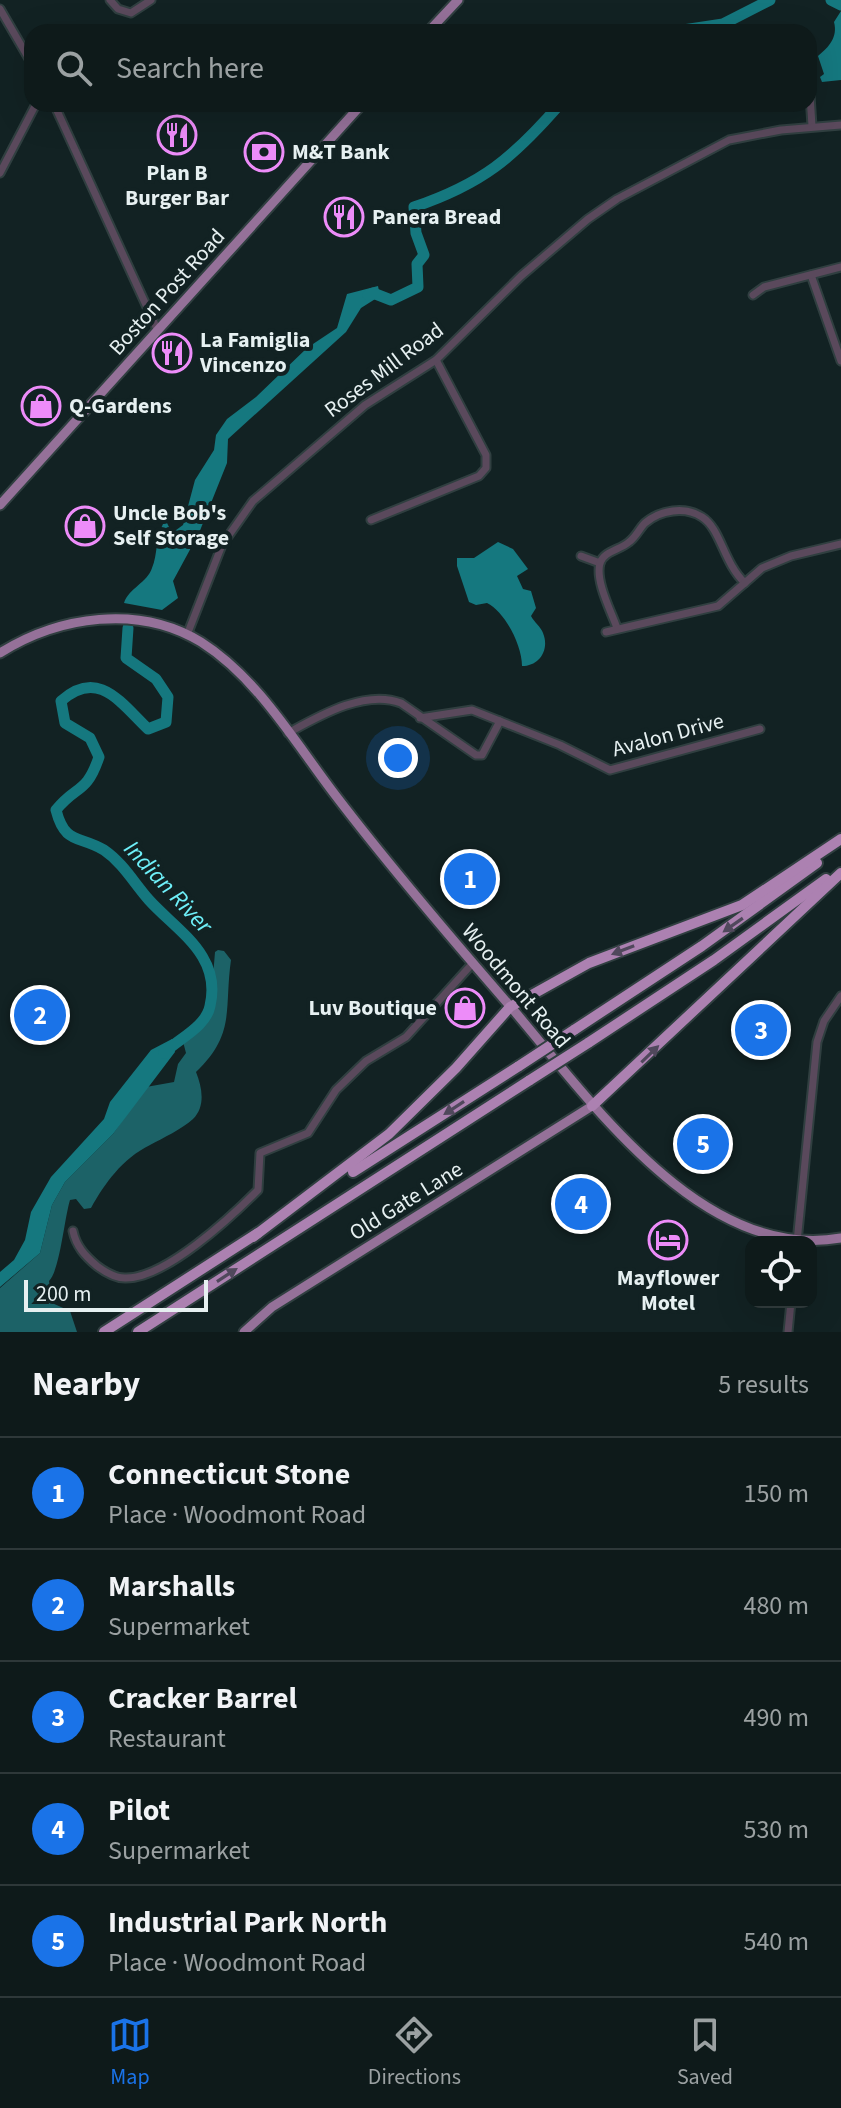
<!DOCTYPE html>
<meta charset="utf-8">
<style>
:root{--surface:#0e1a1a;--page:#1c2727;--text:#f1f3f6;--muted:#9ba1a2;--line:#2e3839;--accent:#1a73e8}
body{margin:0;font-family:"Source Sans 3",sans-serif;background:var(--page);color:var(--text)}
.controls{position:absolute;right:24px;bottom:24px;display:grid;overflow:hidden;border-radius:16px;box-shadow:0 8px 32px #0002}
.controls button{width:72px;height:72px;display:grid;place-items:center;padding:0;border:0;border-bottom:2px solid var(--line);background:var(--surface);color:var(--text);font:40px sans-serif}
.scale{position:absolute;left:24px;bottom:20px;width:184px;box-sizing:border-box;padding-left:8px;border:4px solid #e6f0f1;border-top:0;font-size:22px;line-height:28px;white-space:nowrap;color:#e6f0f1;-webkit-text-stroke:6px #122223;paint-order:stroke}
.you{position:absolute;left:398px;top:758px;width:28px;height:28px;margin:-20px;border:6px solid #fff;border-radius:50%;background:#1a73e8;box-shadow:0 0 0 12px #1a73e833}
.badge{display:grid;place-items:center;width:52px;height:52px;border-radius:50%;background:var(--accent);color:#fff;font-size:26px;font-weight:700}
.pin{position:absolute;translate:-50% -50%;border:4px solid #fff;box-shadow:0 2px 8px #0006}
.list{margin:0;padding:0;list-style:none}
h2{display:flex;justify-content:space-between;align-items:center;height:104px;margin:0;padding:0 32px;font-size:34px}
h2 small{font-size:26px;font-weight:400;color:var(--muted)}
.list li{display:grid;grid-template-columns:52px 1fr auto;gap:24px;align-items:center;box-sizing:border-box;height:112px;padding:0 32px;border-top:2px solid var(--line)}
.list b{display:block;font-size:30px;white-space:nowrap}
.list p{margin:0;font-size:26px;white-space:nowrap;color:var(--muted)}
.list em{font-size:26px;font-style:normal;color:var(--muted)}
.icon{flex:none;width:44px;height:44px;fill:none;stroke:currentColor;stroke-width:2;stroke-linecap:round;stroke-linejoin:round}
.map{position:relative;flex:none;width:841px;height:1332px;overflow:hidden}
.search{position:absolute;background:var(--surface);box-shadow:0 8px 32px #0002;left:24px;right:24px;top:24px;height:88px;display:flex;align-items:center;gap:20px;box-sizing:border-box;padding:0 28px;border-radius:24px;color:var(--muted);font-size:30px}
.sheet{height:664px;background:var(--surface)}
nav{display:flex;justify-content:space-around;align-items:center;box-sizing:border-box;height:112px;border-top:2px solid var(--line);background:var(--surface);font-size:22px;color:var(--muted)}
nav a{display:grid;justify-items:center;gap:4px}
nav .on{color:var(--accent)}
.map>svg:first-child{display:block}
</style>
<div class="map">
<svg width="841" height="1332" viewBox="0 0 841 1332">
<rect width="100%" height="100%" fill="#122223"/>
<path fill="#1c6267" d="M218,950L224,951L231,960C224,1009 236,1034 196,1072C202,1087 206,1106 193,1119C182,1129 163,1138 150,1145C122,1159 105,1183 91,1208L84,1209L76,1199L70,1200C64,1220 60,1270 49,1281L52,1303L70,1311L77,1332H0V1288L40,1253L52,1205L65,1182L113,1134L146,1087L174,1082L178,1064L186,1053L181,1034L210,1013L215,952Z"/>
<g fill="#15787f">
<path d="M841,11V80L822,82L820,77L824,74L818,56C829,47 838,37 834,22Z"/>
<path d="M378,286L380,296L361,308L346,332L228,439L227,463L199,533L173,581L178,598L162,610L124,603C129,588 147,583 152,568C158,554 155,539 163,524L167,523L172,533L183,525L195,480L214,450L216,435L227,419L256,397L307,348L337,328L347,294Z"/>
<path d="M498,542L513,549L528,569L517,576L523,589L531,591L536,608L531,616C534,622 541,627 543,633C550,650 539,666 522,666C522,645 505,612 487,603L476,605L469,602L457,566V558H474Z"/>
<polygon points="172,1039 175,1052 113,1134 65,1182 52,1205 40,1253 0,1287 0,1272 14,1260 25,1240 31,1212 51,1177 104,1119 110,1102 151,1050"/>
</g>
<g fill="none" stroke-linecap="round" stroke-linejoin="round">
<g stroke="#15787f" stroke-width="11">
<polyline points="831,0 841,5"/>
<polyline points="670,32 723,24 770,0"/>
<path d="M368,295L373,293L391,300L418,287L417,264L424,255L416,233L414,207C482,184 513,158 560,104"/>
<path d="M128,628L126,658L156,679L168,697L166,722L148,729C120,702 98,668 61,701L65,723L90,738L99,757C86,795 77,784 56,810C65,845 79,835 104,850C123,863 134,883 149,900C177,931 222,955 210,1006C206,1027 178,1039 164,1053"/>
</g>
<g stroke="#303f40" stroke-width="11">
<g id="minor">
<polyline points="110,0 118,9 131,13 151,0"/>
<polyline points="0,9 32,64"/>
<polyline points="809,80 812,126"/>
<polyline points="54,104 157,329"/>
<polyline points="0,173 36,104"/>
<polyline points="811,275 841,361"/>
<polyline points="753,295 764,287 841,267"/>
<polyline points="371,520 479,476 486,468 486,455 436,360"/>
<polyline points="581,556 600,563"/>
<path d="M617,628C611,611 595,581 600,563C604,551 620,550 629,542C636,537 639,529 645,523C660,510 685,506 702,517C721,529 723,562 745,583"/>
<polyline points="606,632 718,606 762,568 791,556 841,544"/>
<polyline points="187,635 222,545 253,501 365,405 436,360 521,276 588,219 617,199 729,140 781,130 841,125"/>
<polyline points="420,718 472,710 560,745 610,770 760,729"/>
<path d="M288,733C319,716 365,689 401,703L476,755H482L500,721"/>
<path d="M73,1231C76,1246 85,1256 97,1266C105,1272 115,1278 125,1278C165,1279 231,1217 258,1190L260,1153L308,1133L336,1090L366,1061L406,1037L472,964"/>
<polyline points="797,1242 817,1042 824,1021 841,996"/>
<polyline points="788,1332 791,1302"/>
</g>
</g>
<g stroke="#303f40" stroke-width="13">
<g id="major">
<polyline points="428,32 458,0"/>
<polyline points="0,505 362,104"/>
<path d="M0,653C59,616 139,604 201,642C258,678 296,744 336,796C391,868 450,937 510,1006C588,1097 702,1263 841,1238"/>
<polyline points="244,1332 272,1307 592,1106"/>
</g>
</g>
<g stroke="#303f40" stroke-width="14">
<g id="highway">
<polyline points="574,1030 702,946 817,863"/>
<polyline points="588,1043 714,960 826,879"/>
<polyline points="592,1106 841,873"/>
<polyline points="353,1172 519,1066"/>
<polyline points="253,1237 389,1134 456,1068 510,1007 589,963 742,905 841,839"/>
<polyline points="104,1332 258,1233"/>
<polyline points="138,1332 530,1080"/>
</g>
</g>
<use href="#minor" stroke="#5a495c" stroke-width="7"/>
<use href="#major" stroke="#957199" stroke-width="9"/>
<use href="#highway" stroke="#ac81b1" stroke-width="10"/>
<g stroke="#303f40" stroke-width="14" stroke-linecap="butt">
<g id="highway-bridge">
<polyline points="519,1066 574,1030"/>
<polyline points="530,1080 588,1043"/>
</g>
</g>
<use href="#highway-bridge" stroke="#ac81b1" stroke-width="10"/>
</g>
<defs><path id="oneway-solid" d="M-6-.8H1V-3.2L6.5 0L1 3.2V.8H-6Z" transform="scale(2)"/></defs>
<g fill="#50485c">
<use href="#oneway-solid" transform="translate(733 925) rotate(145)"/>
<use href="#oneway-solid" transform="translate(623 950) rotate(159)"/>
<use href="#oneway-solid" transform="translate(650 1054) rotate(-44)"/>
<use href="#oneway-solid" transform="translate(454 1108) rotate(147)"/>
<use href="#oneway-solid" transform="translate(227 1275) rotate(-33)"/>
</g>
<defs>
<g id="restaurant-ring" transform="scale(2)"><circle r="9.5" fill="#122223" stroke="#ed8cf9" stroke-width="1.5"/><path d="M-5-6h1v4h1v-4h1v4h1v-4h1v5L-1.5 .5V6h-2V.5L-5-1ZM5-6V6H3V1.5H1.5Q1.5-4 5-6Z" fill="#ed8cf9"/></g>
<g id="bank-ring" transform="scale(2)"><circle r="9.5" fill="#122223" stroke="#ed8cf9" stroke-width="1.5"/><path d="M-6-4H6V4H-6ZM0-2.3a2.3 2.3 0 1 0 0 4.6a2.3 2.3 0 1 0 0-4.6Z" fill="#ed8cf9"/></g>
<g id="shop-ring" transform="scale(2)"><circle r="9.5" fill="#122223" stroke="#ed8cf9" stroke-width="1.5"/><path d="M-5-2.5h2.3a2.7 3.5 0 0 1 5.4 0H5L5.5 6h-11ZM-1.5-2.5h3a1.5 2.3 0 0 0-3 0Z" fill="#ed8cf9"/></g>
<g id="hotel-ring" transform="scale(2)"><circle r="9.5" fill="#122223" stroke="#ed8cf9" stroke-width="1.5"/><path d="M-6-4.5h1.5V1H6V5H4.5V3h-9V5H-6ZM-4 0a1.8 1.8 0 1 1 3.6 0ZM.5 0V-2.5h3Q6-2.5 6 0Z" fill="#ed8cf9"/></g>
</defs>
<g fill-rule="evenodd">
<use href="#restaurant-ring" x="177" y="135"/>
<use href="#bank-ring" x="264" y="152"/>
<use href="#restaurant-ring" x="344" y="217"/>
<use href="#restaurant-ring" x="172" y="353"/>
<use href="#shop-ring" x="41" y="406"/>
<use href="#shop-ring" x="85" y="526"/>
<use href="#shop-ring" x="465" y="1008"/>
<use href="#hotel-ring" x="668" y="1240"/>
</g>
<g text-anchor="middle" dominant-baseline="central" stroke-width="8" stroke-linejoin="round" paint-order="stroke">
<g font-size="22" font-weight="bold" fill="#e6f0f1" stroke="#122223" text-anchor="start">
<text x="292" y="152">M&amp;T Bank</text>
<text x="177" y="173" text-anchor="middle">Plan B<tspan x="177" dy="25">Burger Bar</tspan></text>
<text x="372" y="217">Panera Bread</text>
<text x="200" y="340">La Famiglia<tspan x="200" dy="25">Vincenzo</tspan></text>
<text x="69" y="406">Q-Gardens</text>
<text x="113" y="513">Uncle Bob's<tspan x="113" dy="25">Self Storage</tspan></text>
<text x="437" y="1008" text-anchor="end">Luv Boutique</text>
<text x="668" y="1278" text-anchor="middle">Mayflower<tspan x="668" dy="25">Motel</tspan></text>
</g>
<g font-size="22" fill="#e6f0f1" stroke="#122223">
<text transform="translate(167 292) rotate(-48)">Boston Post Road</text>
<text transform="translate(384 370) rotate(-37)">Roses Mill Road</text>
<text transform="translate(668 735) rotate(-15)">Avalon Drive</text>
<text transform="translate(516 986) rotate(50)">Woodmont Road</text>
<text transform="translate(406 1201) rotate(-32)">Old Gate Lane</text>
</g>
<g font-size="24" font-style="italic" fill="#6ef0f9" stroke="#122223">
<text transform="translate(168 887) rotate(47)">Indian River</text>
</g>
</g>
</svg>
<div class="controls">
<button><svg class="icon" aria-label="locate" viewBox="0 0 24 24"><circle cx="12" cy="12" r="6"/><path d="M12 2v4M12 18v4M2 12h4M18 12h4"/></svg></button>
</div>
<div class="scale">200 m</div>
<div class="you"></div>
<div class="pin badge" style="left:470px;top:879px">1</div>
<div class="pin badge" style="left:40px;top:1015px">2</div>
<div class="pin badge" style="left:761px;top:1030px">3</div>
<div class="pin badge" style="left:581px;top:1204px">4</div>
<div class="pin badge" style="left:703px;top:1144px">5</div>
<div class="search"><svg class="icon" aria-label="search" viewBox="0 0 24 24"><circle cx="10" cy="10" r="6"/><path d="M15 15l6 6"/></svg>Search here</div>
</div>
<section class="sheet">
<h2>Nearby<small>5 results</small></h2>
<ul class="list">
<li><span class="badge">1</span><div><b>Connecticut Stone</b><p>Place · Woodmont Road</p></div><em>150 m</em></li>
<li><span class="badge">2</span><div><b>Marshalls</b><p>Supermarket</p></div><em>480 m</em></li>
<li><span class="badge">3</span><div><b>Cracker Barrel</b><p>Restaurant</p></div><em>490 m</em></li>
<li><span class="badge">4</span><div><b>Pilot</b><p>Supermarket</p></div><em>530 m</em></li>
<li><span class="badge">5</span><div><b>Industrial Park North</b><p>Place · Woodmont Road</p></div><em>540 m</em></li>
</ul>
</section>
<nav>
<a class="on"><svg class="icon" aria-label="map" viewBox="0 0 24 24"><path d="M3 6l6-2 6 2 6-2v14l-6 2-6-2-6 2zM9 4v14M15 6v14"/></svg>Map</a>
<a><svg class="icon" aria-label="directions" viewBox="0 0 24 24"><path d="M12 3l9 9-9 9-9-9zM9 14v-3h6M13 9l2 2-2 2"/></svg>Directions</a>
<a><svg class="icon" aria-label="saved" viewBox="0 0 24 24"><path d="M7 4h10v16l-5-4-5 4z"/></svg>Saved</a>
</nav>
